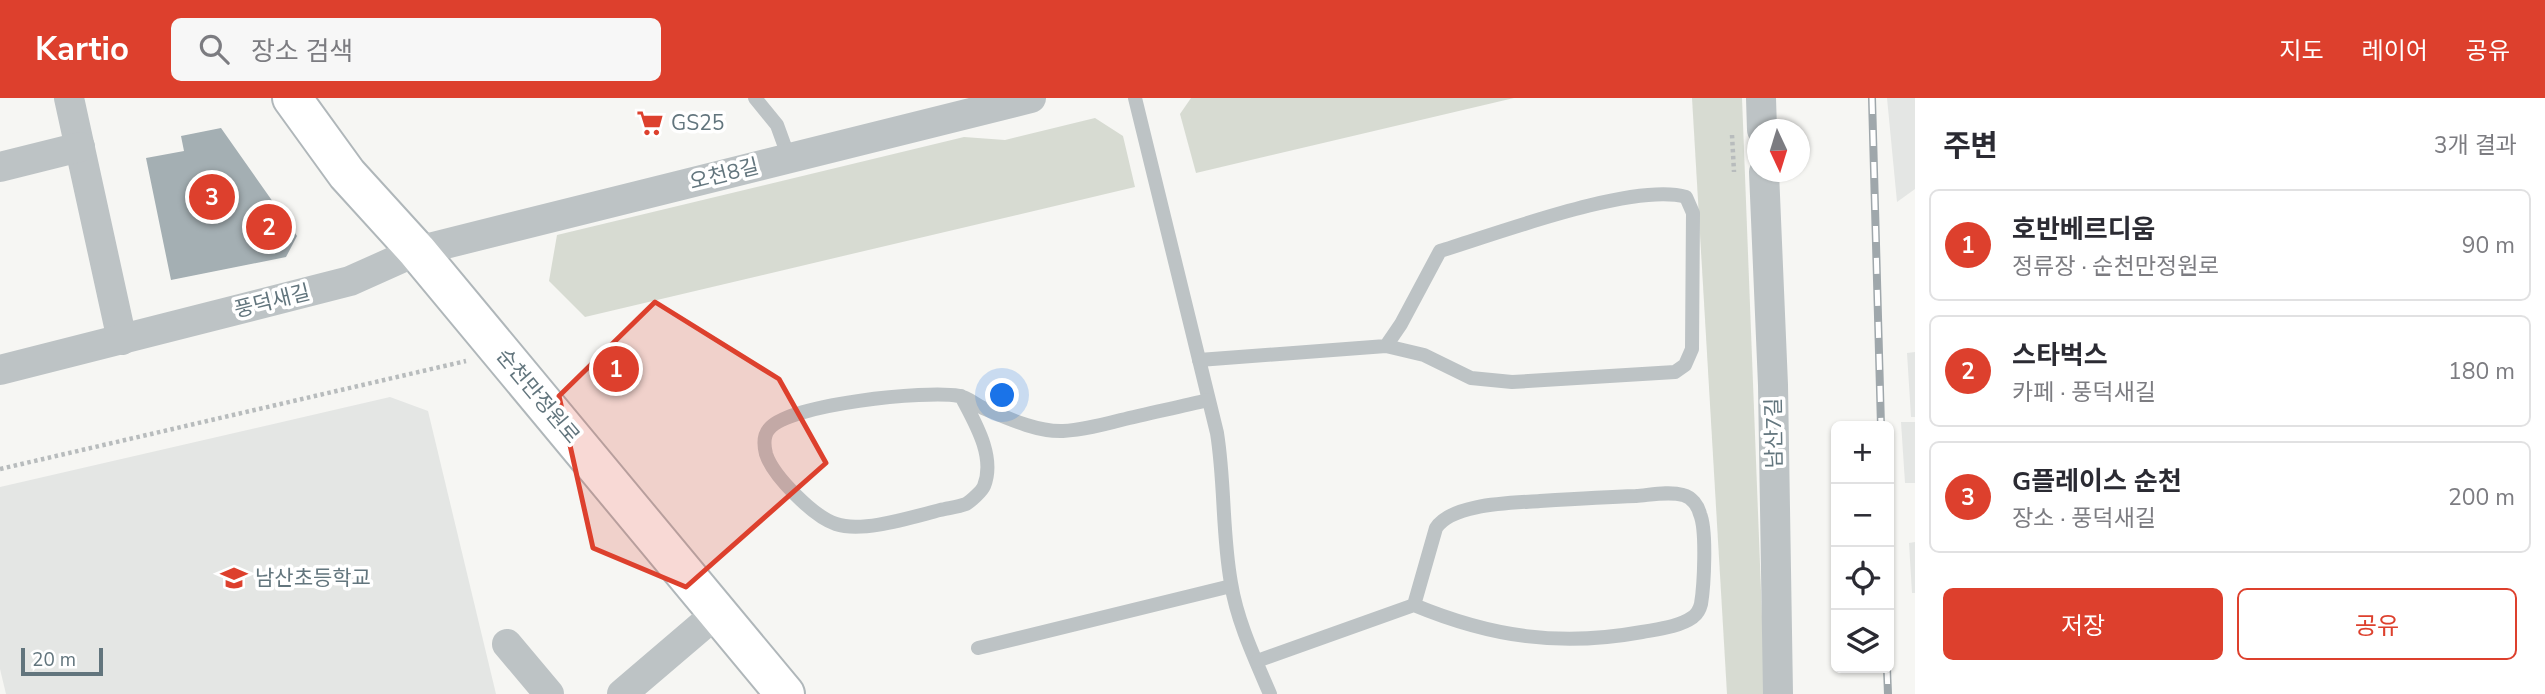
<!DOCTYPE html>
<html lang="ko">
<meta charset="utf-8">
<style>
:root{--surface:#fff;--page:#f7f7f7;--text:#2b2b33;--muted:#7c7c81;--line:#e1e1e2;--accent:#dd402d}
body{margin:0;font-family:"Nunito Sans","Noto Sans KR",sans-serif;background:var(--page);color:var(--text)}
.controls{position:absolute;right:21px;bottom:21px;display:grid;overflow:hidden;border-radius:10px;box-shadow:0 2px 5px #0004}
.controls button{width:63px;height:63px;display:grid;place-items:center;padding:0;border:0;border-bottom:2px solid var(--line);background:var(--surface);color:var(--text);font:35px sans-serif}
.compass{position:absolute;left:1747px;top:21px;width:63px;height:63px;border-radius:50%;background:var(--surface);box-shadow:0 2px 5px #0004;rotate:176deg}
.scale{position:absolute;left:21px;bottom:18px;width:82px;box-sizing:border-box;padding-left:7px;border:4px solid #62757d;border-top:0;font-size:19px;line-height:24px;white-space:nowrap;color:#62757d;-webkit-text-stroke:5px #fff;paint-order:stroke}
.you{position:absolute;left:1003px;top:298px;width:24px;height:24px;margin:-18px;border:5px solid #fff;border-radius:50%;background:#1a73e8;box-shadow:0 0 0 10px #1a73e833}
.badge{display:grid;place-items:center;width:46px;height:46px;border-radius:50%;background:var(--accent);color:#fff;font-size:23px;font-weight:700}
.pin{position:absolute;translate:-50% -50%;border:4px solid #fff;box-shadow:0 2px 7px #0006}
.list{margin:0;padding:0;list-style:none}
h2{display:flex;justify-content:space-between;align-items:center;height:91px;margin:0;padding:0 28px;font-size:30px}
h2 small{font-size:23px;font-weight:400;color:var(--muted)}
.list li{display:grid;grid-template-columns:46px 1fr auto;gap:21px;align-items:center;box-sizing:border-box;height:112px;margin:0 14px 14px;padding:0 14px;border:2px solid var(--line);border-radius:10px}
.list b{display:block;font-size:26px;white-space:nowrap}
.list p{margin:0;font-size:23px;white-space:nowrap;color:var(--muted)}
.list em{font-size:23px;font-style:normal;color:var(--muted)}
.actions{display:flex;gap:14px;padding:21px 28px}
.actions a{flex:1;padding:16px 0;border:2px solid var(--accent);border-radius:10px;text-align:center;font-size:24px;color:var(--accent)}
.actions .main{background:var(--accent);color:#fff}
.icon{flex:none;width:38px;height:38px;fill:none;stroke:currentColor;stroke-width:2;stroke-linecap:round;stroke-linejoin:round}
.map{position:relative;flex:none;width:1915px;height:596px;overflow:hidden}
header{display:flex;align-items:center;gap:42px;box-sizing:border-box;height:98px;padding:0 35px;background:var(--accent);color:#fff}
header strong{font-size:33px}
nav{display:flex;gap:38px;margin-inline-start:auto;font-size:24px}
.search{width:490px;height:63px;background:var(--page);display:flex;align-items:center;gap:18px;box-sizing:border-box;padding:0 24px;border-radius:10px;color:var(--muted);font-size:26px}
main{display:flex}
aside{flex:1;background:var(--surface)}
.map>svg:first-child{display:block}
</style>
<header>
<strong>Kartio</strong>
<div class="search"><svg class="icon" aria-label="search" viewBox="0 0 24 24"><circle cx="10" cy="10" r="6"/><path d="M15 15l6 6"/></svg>장소 검색</div>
<nav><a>지도</a><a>레이어</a><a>공유</a></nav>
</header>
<main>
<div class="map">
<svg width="1915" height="596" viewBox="0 0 1915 596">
<rect width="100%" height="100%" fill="#f6f6f3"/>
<g fill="#e4e6e4">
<polygon points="1887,0 1915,0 1915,91 1897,104"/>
<polygon points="1915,254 1915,319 1911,319 1907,255"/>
<polygon points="390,299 428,313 496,596 6,596 0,571 0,389"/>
<polygon points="1901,324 1915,324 1915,385 1905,385"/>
<polygon points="1915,444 1915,495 1912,495 1909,445"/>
</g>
<g fill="#d7dbd2">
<polygon points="1191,0 1514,0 1196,75 1180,16"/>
<polygon points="1692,0 1742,0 1765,596 1727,596"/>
<polygon points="1095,20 1123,38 1135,89 585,219 549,183 557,137 964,39 1005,42"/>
</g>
<polygon fill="#a4afb3" points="221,30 297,138 286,159 171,182 146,60 184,53 181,38"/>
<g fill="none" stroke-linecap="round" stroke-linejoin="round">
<g stroke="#b0b7ba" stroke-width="42">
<polyline id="secondary" points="292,0 347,76 417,153 785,596"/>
</g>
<g stroke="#b8bcbd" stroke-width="4.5" stroke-dasharray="3.5 3.5" stroke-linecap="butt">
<polyline points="1732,37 1734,74"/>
<polyline points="0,371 466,263"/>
</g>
<g stroke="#bdc3c5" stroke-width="14">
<polyline points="755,0 777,27 789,60"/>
<path d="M1135,0L1217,335C1225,385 1222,435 1231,485C1237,523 1255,561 1270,596"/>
<path d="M1199,262L1386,248L1424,257L1471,280L1512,284L1675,274L1685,267L1692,251L1693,115L1686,99C1634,84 1496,136 1440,153L1401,226L1386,248"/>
<path d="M961,298C974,323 996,358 984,388C982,393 971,403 966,406C958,409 948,410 940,412C912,419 863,435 836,426C814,419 773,378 766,356C764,348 763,338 769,331C788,306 927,292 959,298C967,299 975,306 983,310C1007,320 1037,334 1063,333C1083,332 1102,327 1121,322C1150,315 1179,309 1208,302"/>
<polyline points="978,550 1231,488"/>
<path d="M1257,563L1414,507L1436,430C1452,405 1513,405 1540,403C1572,401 1604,399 1636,398C1650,397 1669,393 1683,397C1692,399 1698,408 1700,416C1707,432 1704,488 1701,506C1700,510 1697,516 1693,519C1679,529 1658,531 1642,534C1560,549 1491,539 1414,507"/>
</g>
<g stroke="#bdc3c5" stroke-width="30">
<polyline points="69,0 122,242"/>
<polyline points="1761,0 1762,32"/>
<polyline points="0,69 80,49"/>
<polyline points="1764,74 1773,287 1778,596"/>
<polyline points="0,272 350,183 417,153 1031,0"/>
<polyline points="507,546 549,596"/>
<polyline points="622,596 718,514"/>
</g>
<use href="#secondary" stroke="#fff" stroke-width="38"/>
<g stroke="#9fa7ab" stroke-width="8">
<g id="rail">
<polyline points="1872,0 1881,328"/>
<polyline points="1887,570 1888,596"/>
</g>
</g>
<use href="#rail" stroke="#fff" stroke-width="5" stroke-dasharray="16" stroke-linecap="butt"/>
</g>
<path fill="#dd402d" fill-opacity="0.2" stroke="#dd402d" stroke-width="5" stroke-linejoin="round" d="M655,204L779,281L826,365L686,489L593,450L559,298Z"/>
<defs>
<g id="supermarket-bare" transform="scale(2.1)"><path d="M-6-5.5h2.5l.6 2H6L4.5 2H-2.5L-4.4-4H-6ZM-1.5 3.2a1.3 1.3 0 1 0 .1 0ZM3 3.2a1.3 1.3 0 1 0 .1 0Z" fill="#dd402d" stroke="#fff" stroke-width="2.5" paint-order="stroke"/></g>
<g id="school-bare" transform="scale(2.1)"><path d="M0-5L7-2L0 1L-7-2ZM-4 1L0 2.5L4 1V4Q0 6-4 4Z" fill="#dd402d" stroke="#fff" stroke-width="2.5" paint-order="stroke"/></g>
</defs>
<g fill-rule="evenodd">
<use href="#supermarket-bare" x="650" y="25"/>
<use href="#school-bare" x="234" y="480"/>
</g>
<g text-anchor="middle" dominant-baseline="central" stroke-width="7" stroke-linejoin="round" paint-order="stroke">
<g font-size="21" fill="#62757d" stroke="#fff" text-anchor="start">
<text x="671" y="25">GS25</text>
<text x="255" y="480">남산초등학교</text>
</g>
<g font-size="21" fill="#62757d" stroke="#fff">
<text transform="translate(724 76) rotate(-14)">오천8길</text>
<text transform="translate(272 203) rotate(-14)">풍덕새길</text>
<text transform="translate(538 298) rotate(50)">순천만정원로</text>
<text transform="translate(1774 335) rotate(-91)">남산7길</text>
</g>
</g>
</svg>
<div class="controls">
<button>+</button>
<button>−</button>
<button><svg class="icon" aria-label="locate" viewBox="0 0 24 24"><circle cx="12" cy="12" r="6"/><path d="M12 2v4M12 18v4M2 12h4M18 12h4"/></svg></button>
<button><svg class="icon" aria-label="layers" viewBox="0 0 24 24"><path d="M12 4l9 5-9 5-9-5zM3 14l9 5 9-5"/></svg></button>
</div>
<svg class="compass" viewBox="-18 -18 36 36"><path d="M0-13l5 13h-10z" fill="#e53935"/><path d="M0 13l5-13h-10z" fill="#7c7c81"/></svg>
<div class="scale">20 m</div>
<div class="you"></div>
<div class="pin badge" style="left:616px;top:271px">1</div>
<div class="pin badge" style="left:269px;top:129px">2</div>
<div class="pin badge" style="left:212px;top:99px">3</div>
</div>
<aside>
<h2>주변<small>3개 결과</small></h2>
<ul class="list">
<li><span class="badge">1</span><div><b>호반베르디움</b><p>정류장 · 순천만정원로</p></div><em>90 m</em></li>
<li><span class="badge">2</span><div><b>스타벅스</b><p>카페 · 풍덕새길</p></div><em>180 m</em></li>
<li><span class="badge">3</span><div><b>G플레이스 순천</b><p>장소 · 풍덕새길</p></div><em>200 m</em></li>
</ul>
<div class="actions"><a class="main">저장</a><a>공유</a></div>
</aside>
</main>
